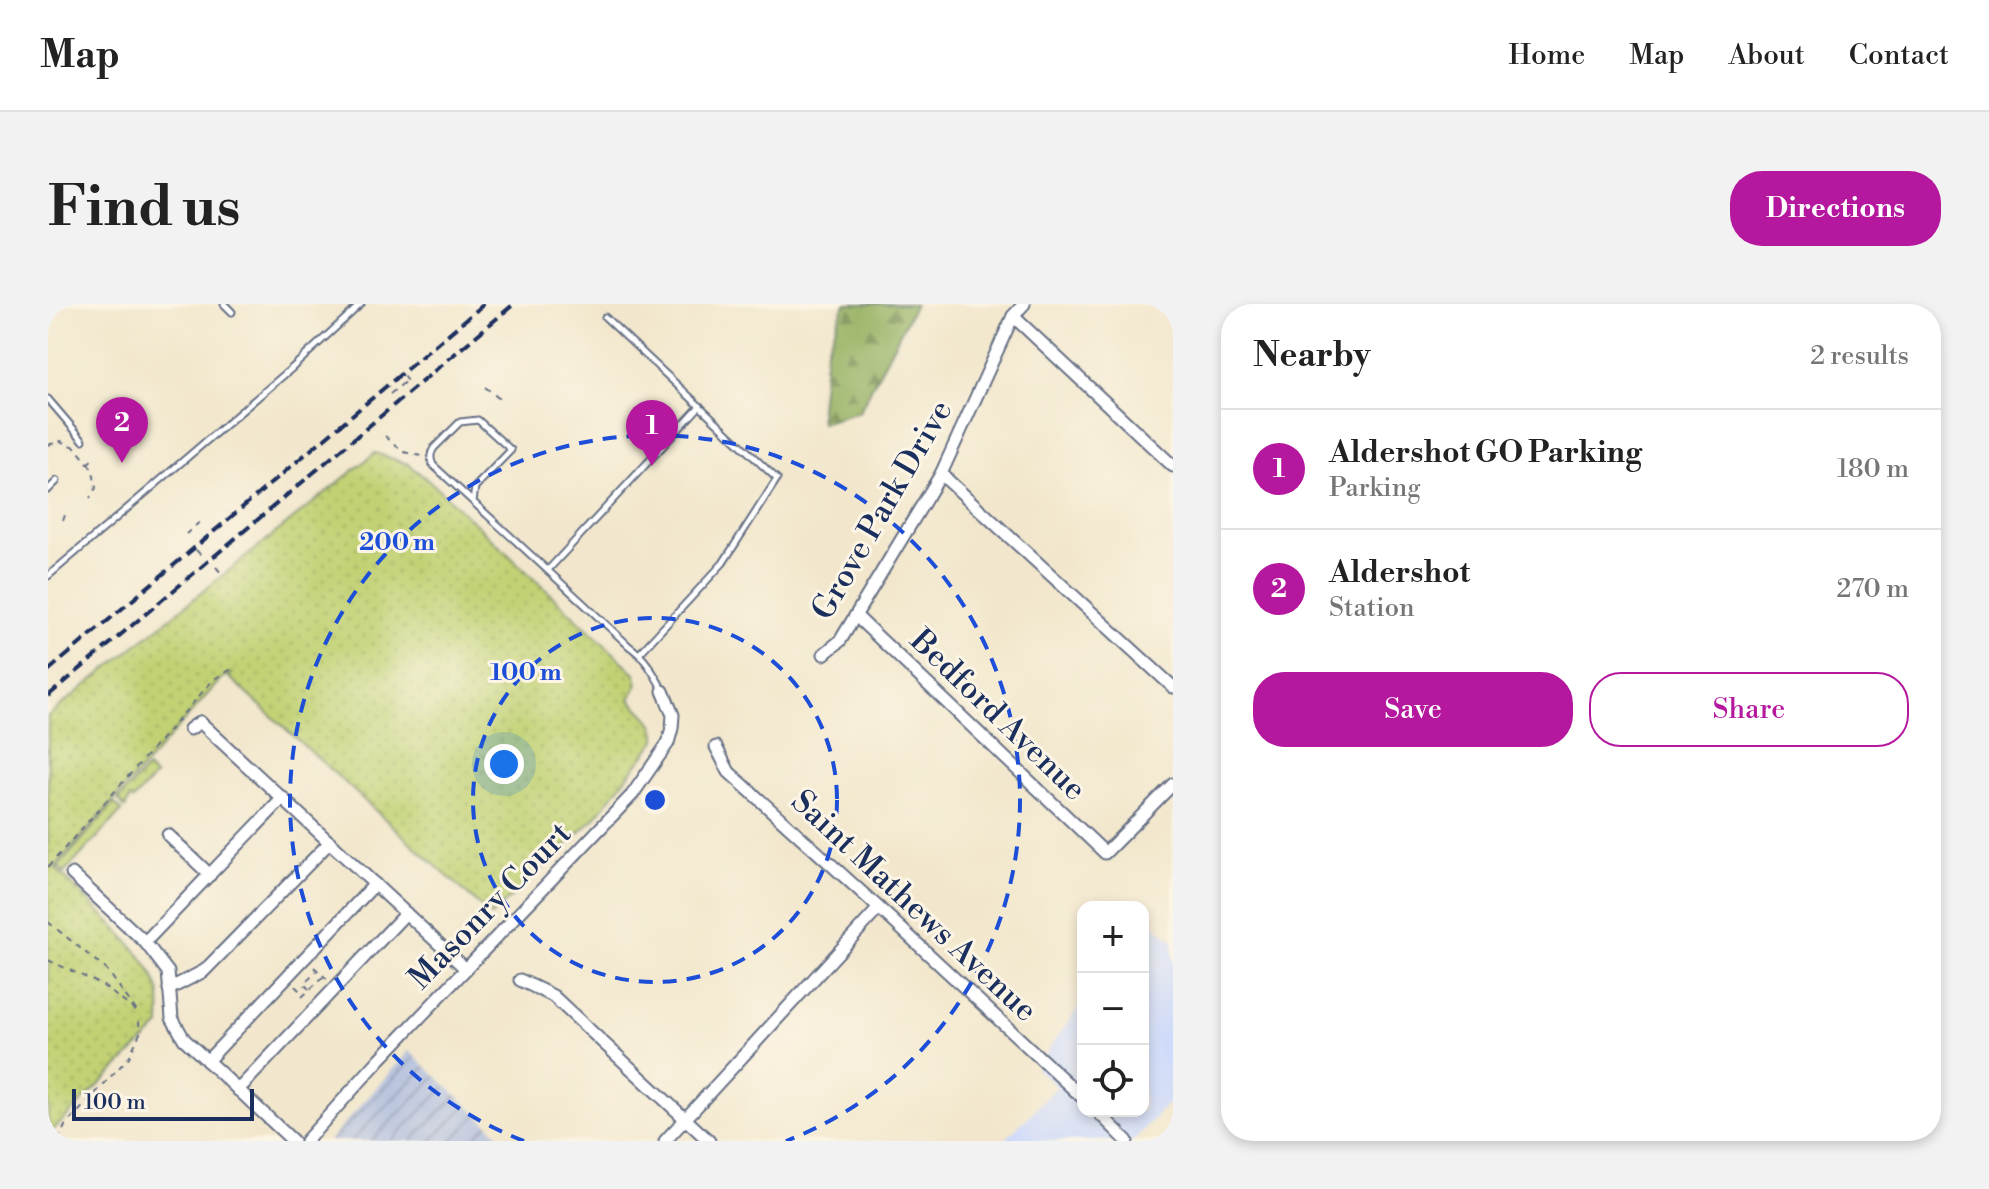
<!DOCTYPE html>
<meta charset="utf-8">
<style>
:root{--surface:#fff;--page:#f2f2f2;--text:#222;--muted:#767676;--line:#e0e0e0;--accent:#b5179e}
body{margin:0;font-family:"Libre Bodoni",serif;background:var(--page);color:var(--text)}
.controls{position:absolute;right:24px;bottom:24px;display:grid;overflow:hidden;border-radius:16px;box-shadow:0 4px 12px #0003}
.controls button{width:72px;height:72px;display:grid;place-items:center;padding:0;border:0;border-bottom:2px solid var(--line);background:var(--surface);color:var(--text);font:40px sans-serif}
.scale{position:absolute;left:24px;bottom:20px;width:182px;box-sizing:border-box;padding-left:8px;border:4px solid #1b2f5e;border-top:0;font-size:22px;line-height:28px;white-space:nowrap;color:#1b2f5e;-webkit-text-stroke:6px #fcf5e5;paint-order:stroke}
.you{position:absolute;left:456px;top:460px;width:28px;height:28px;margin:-20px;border:6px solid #fff;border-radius:50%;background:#1a73e8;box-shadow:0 0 0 12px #1a73e833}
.badge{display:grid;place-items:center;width:52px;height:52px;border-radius:50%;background:var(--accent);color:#fff;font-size:26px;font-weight:700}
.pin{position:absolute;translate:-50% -66px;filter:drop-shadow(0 2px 4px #0008)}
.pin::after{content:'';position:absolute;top:42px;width:28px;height:24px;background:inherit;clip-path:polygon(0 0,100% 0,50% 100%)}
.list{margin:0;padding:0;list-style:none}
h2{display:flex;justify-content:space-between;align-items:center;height:104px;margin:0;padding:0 32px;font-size:34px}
h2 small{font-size:26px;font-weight:400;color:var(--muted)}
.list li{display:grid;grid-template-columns:52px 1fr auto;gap:24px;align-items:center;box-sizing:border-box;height:120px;padding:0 32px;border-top:2px solid var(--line)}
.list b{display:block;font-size:30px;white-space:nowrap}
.list p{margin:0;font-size:26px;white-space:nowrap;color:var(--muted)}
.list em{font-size:26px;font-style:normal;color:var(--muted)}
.actions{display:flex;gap:16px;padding:24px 32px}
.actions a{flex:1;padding:18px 0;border:2px solid var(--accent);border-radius:32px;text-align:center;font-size:28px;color:var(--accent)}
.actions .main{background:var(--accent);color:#fff}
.icon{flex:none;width:44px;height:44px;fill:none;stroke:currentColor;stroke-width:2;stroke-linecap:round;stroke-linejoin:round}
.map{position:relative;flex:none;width:1125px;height:837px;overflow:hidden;border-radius:32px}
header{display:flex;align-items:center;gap:48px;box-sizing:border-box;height:112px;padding:0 40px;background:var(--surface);border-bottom:2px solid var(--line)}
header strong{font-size:38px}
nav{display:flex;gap:44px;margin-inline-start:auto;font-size:28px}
.intro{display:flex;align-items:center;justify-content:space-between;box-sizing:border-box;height:192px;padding:0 48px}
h1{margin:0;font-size:56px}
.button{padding:20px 36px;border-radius:32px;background:var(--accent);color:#fff;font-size:28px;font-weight:700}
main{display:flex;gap:48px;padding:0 48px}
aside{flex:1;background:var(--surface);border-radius:32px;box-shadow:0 4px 12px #0003}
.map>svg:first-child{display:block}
</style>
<header>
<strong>Map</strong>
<nav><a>Home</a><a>Map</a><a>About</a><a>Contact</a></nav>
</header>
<div class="intro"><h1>Find us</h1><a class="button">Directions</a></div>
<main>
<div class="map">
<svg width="1125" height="837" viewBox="0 0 1125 837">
<defs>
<pattern id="industrial-furrows" width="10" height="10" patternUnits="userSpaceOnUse" patternTransform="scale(2)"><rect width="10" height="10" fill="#b9c4de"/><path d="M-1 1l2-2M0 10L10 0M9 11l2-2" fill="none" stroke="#96a0b7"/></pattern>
<pattern id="forest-firs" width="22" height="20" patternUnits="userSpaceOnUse" patternTransform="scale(2)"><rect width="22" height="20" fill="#98b365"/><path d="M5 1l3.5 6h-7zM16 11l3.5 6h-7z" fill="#7b9256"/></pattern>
<pattern id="park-dots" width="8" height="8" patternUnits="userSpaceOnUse" patternTransform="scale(2)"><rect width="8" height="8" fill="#c1d173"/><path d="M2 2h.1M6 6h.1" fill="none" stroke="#a5b466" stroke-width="1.8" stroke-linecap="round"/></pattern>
</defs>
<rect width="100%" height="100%" fill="#fcf5e5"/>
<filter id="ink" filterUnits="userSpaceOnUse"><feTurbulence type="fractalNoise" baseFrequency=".0125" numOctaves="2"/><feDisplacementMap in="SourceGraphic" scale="16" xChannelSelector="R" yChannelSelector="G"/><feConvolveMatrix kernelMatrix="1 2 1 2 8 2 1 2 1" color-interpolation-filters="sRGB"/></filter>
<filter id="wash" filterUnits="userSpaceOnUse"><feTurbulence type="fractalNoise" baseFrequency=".006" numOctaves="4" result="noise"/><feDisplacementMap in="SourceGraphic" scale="32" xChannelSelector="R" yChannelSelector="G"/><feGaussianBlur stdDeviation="1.8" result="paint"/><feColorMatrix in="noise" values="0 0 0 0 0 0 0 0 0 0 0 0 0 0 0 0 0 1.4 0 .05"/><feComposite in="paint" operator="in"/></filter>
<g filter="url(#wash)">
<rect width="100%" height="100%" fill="#f2e7cc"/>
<polygon fill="#cedafa" points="1107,621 1125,637 1125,794 1085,837 956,837 1009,783 988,764 1035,697 1035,807 1095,807 1095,633"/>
<polygon fill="url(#industrial-furrows)" points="361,747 458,837 281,837"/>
<polygon fill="url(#forest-firs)" stroke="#5a7162" stroke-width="2" points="797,0 867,0 811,108 773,119 772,104 778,47"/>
<g fill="url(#park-dots)" stroke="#6e8068" stroke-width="2">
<path d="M327,149L360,160L386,181L587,369L590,380L582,395C594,409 610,417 608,436L546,515L443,612L181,373L185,368L172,376L7,563C36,596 105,649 112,691C113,701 112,712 112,722L4,827L9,837H0V412Z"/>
<polygon points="99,464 107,472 85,496 82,494 77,504 70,496"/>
<polygon points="66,499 74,507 16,569 12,564 9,564"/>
</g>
</g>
<g filter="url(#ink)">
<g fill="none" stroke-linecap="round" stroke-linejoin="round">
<g stroke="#666f84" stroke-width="9">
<g id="lane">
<polyline points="176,0 184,8"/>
<polyline points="557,13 729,175 675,259 592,349"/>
<polyline points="0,95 35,136"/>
<polyline points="0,186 9,177"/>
<path d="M425,198L427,183L463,146L430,116L412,118L386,144C382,150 382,154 385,161C450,221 516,281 581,342C597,353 605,368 615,386"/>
<polyline points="500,266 652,102"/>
<polyline points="0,272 244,64 313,0"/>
</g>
</g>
<g stroke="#666f84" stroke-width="15">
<g id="street">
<polyline points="965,12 1125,162"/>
<polyline points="893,170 1125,383"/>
<polyline points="808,312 1057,549 1125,480"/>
<polyline points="776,350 792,337 893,170 965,12 976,0"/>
<polyline points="142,425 152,418 418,665"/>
<polyline points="668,443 681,468 831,604 1035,794"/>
<polyline points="120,531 162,571"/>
<polyline points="24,570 97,638 120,668 124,714 136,735 245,837"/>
<polyline points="97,638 235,494"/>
<polyline points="472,676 505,692 661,837"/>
<polyline points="121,685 156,667 282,538"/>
<polyline points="159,757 327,580"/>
<polyline points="190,786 358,609"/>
<polyline points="1049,807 1079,837"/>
<polyline points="258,837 332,755 584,491 620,439 624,424 625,411 615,387"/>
<polyline points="617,837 831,604"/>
</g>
</g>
<g stroke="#666f84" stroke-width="2" stroke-dasharray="6 6" stroke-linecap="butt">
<polyline points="355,72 362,81"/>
<polyline points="437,83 454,97"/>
<polyline points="342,90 358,77"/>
<polyline points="73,132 85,123"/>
<polyline points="337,132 356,148 373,152"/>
<polyline points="0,141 13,137 27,143 40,159 48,153"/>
<polyline points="40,159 45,167 48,184 42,194"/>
<polyline points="15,217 18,208"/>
<polyline points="138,230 154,216"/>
<polyline points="148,246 156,254"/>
<polyline points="168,263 175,271"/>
<polyline points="0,563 166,375 186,364"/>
<polyline points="0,618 59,666 90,709 54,681 0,656"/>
<polyline points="266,663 279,675"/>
<polyline points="247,682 256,691"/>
<polyline points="261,685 256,680 269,667"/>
<polyline points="254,693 275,673"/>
<polyline points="0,836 6,837"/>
<polyline points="10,837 17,822 81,753 92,729 90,710"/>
</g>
<use href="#lane" stroke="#fff" stroke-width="5"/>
<use href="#street" stroke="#fff" stroke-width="11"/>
<g stroke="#1b2f5e" stroke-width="4" stroke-dasharray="12 6" stroke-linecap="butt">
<polyline points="0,367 436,0"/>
<polyline points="0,392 466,0"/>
</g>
</g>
</g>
<g fill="none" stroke="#1d4ed8" stroke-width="4" stroke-dasharray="14 10">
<circle cx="607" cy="496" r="182"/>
<path d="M476 837A365 365 0 1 1 738 837"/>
</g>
<g text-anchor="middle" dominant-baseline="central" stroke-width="6" stroke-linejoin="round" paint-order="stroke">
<g font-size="32" fill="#1b2f5e" stroke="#fcf5e5">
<text transform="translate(834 206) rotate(-60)">Grove Park Drive</text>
<text transform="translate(950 411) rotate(44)">Bedford Avenue</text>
<text transform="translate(442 602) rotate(-46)">Masonry Court</text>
<text transform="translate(866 602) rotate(43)">Saint Mathews Avenue</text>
</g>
</g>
<circle cx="607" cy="496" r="12" fill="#1d4ed8" stroke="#fcf5e5" stroke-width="4"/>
<g font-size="24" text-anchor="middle" font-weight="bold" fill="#1d4ed8" stroke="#fcf5e5" stroke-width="6" stroke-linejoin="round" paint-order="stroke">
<text x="349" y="246">200 m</text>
<text x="478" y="376">100 m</text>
</g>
</svg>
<div class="controls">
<button>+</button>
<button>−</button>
<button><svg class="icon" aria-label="locate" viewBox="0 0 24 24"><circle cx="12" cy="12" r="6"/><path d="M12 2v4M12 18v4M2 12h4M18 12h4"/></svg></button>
</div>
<div class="scale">100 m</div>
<div class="you"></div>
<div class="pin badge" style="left:604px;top:162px">1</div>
<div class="pin badge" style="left:74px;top:159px">2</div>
</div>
<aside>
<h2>Nearby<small>2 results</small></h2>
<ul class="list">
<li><span class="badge">1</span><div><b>Aldershot GO Parking</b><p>Parking</p></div><em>180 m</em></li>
<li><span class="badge">2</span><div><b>Aldershot</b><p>Station</p></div><em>270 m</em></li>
</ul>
<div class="actions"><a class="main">Save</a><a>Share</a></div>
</aside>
</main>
